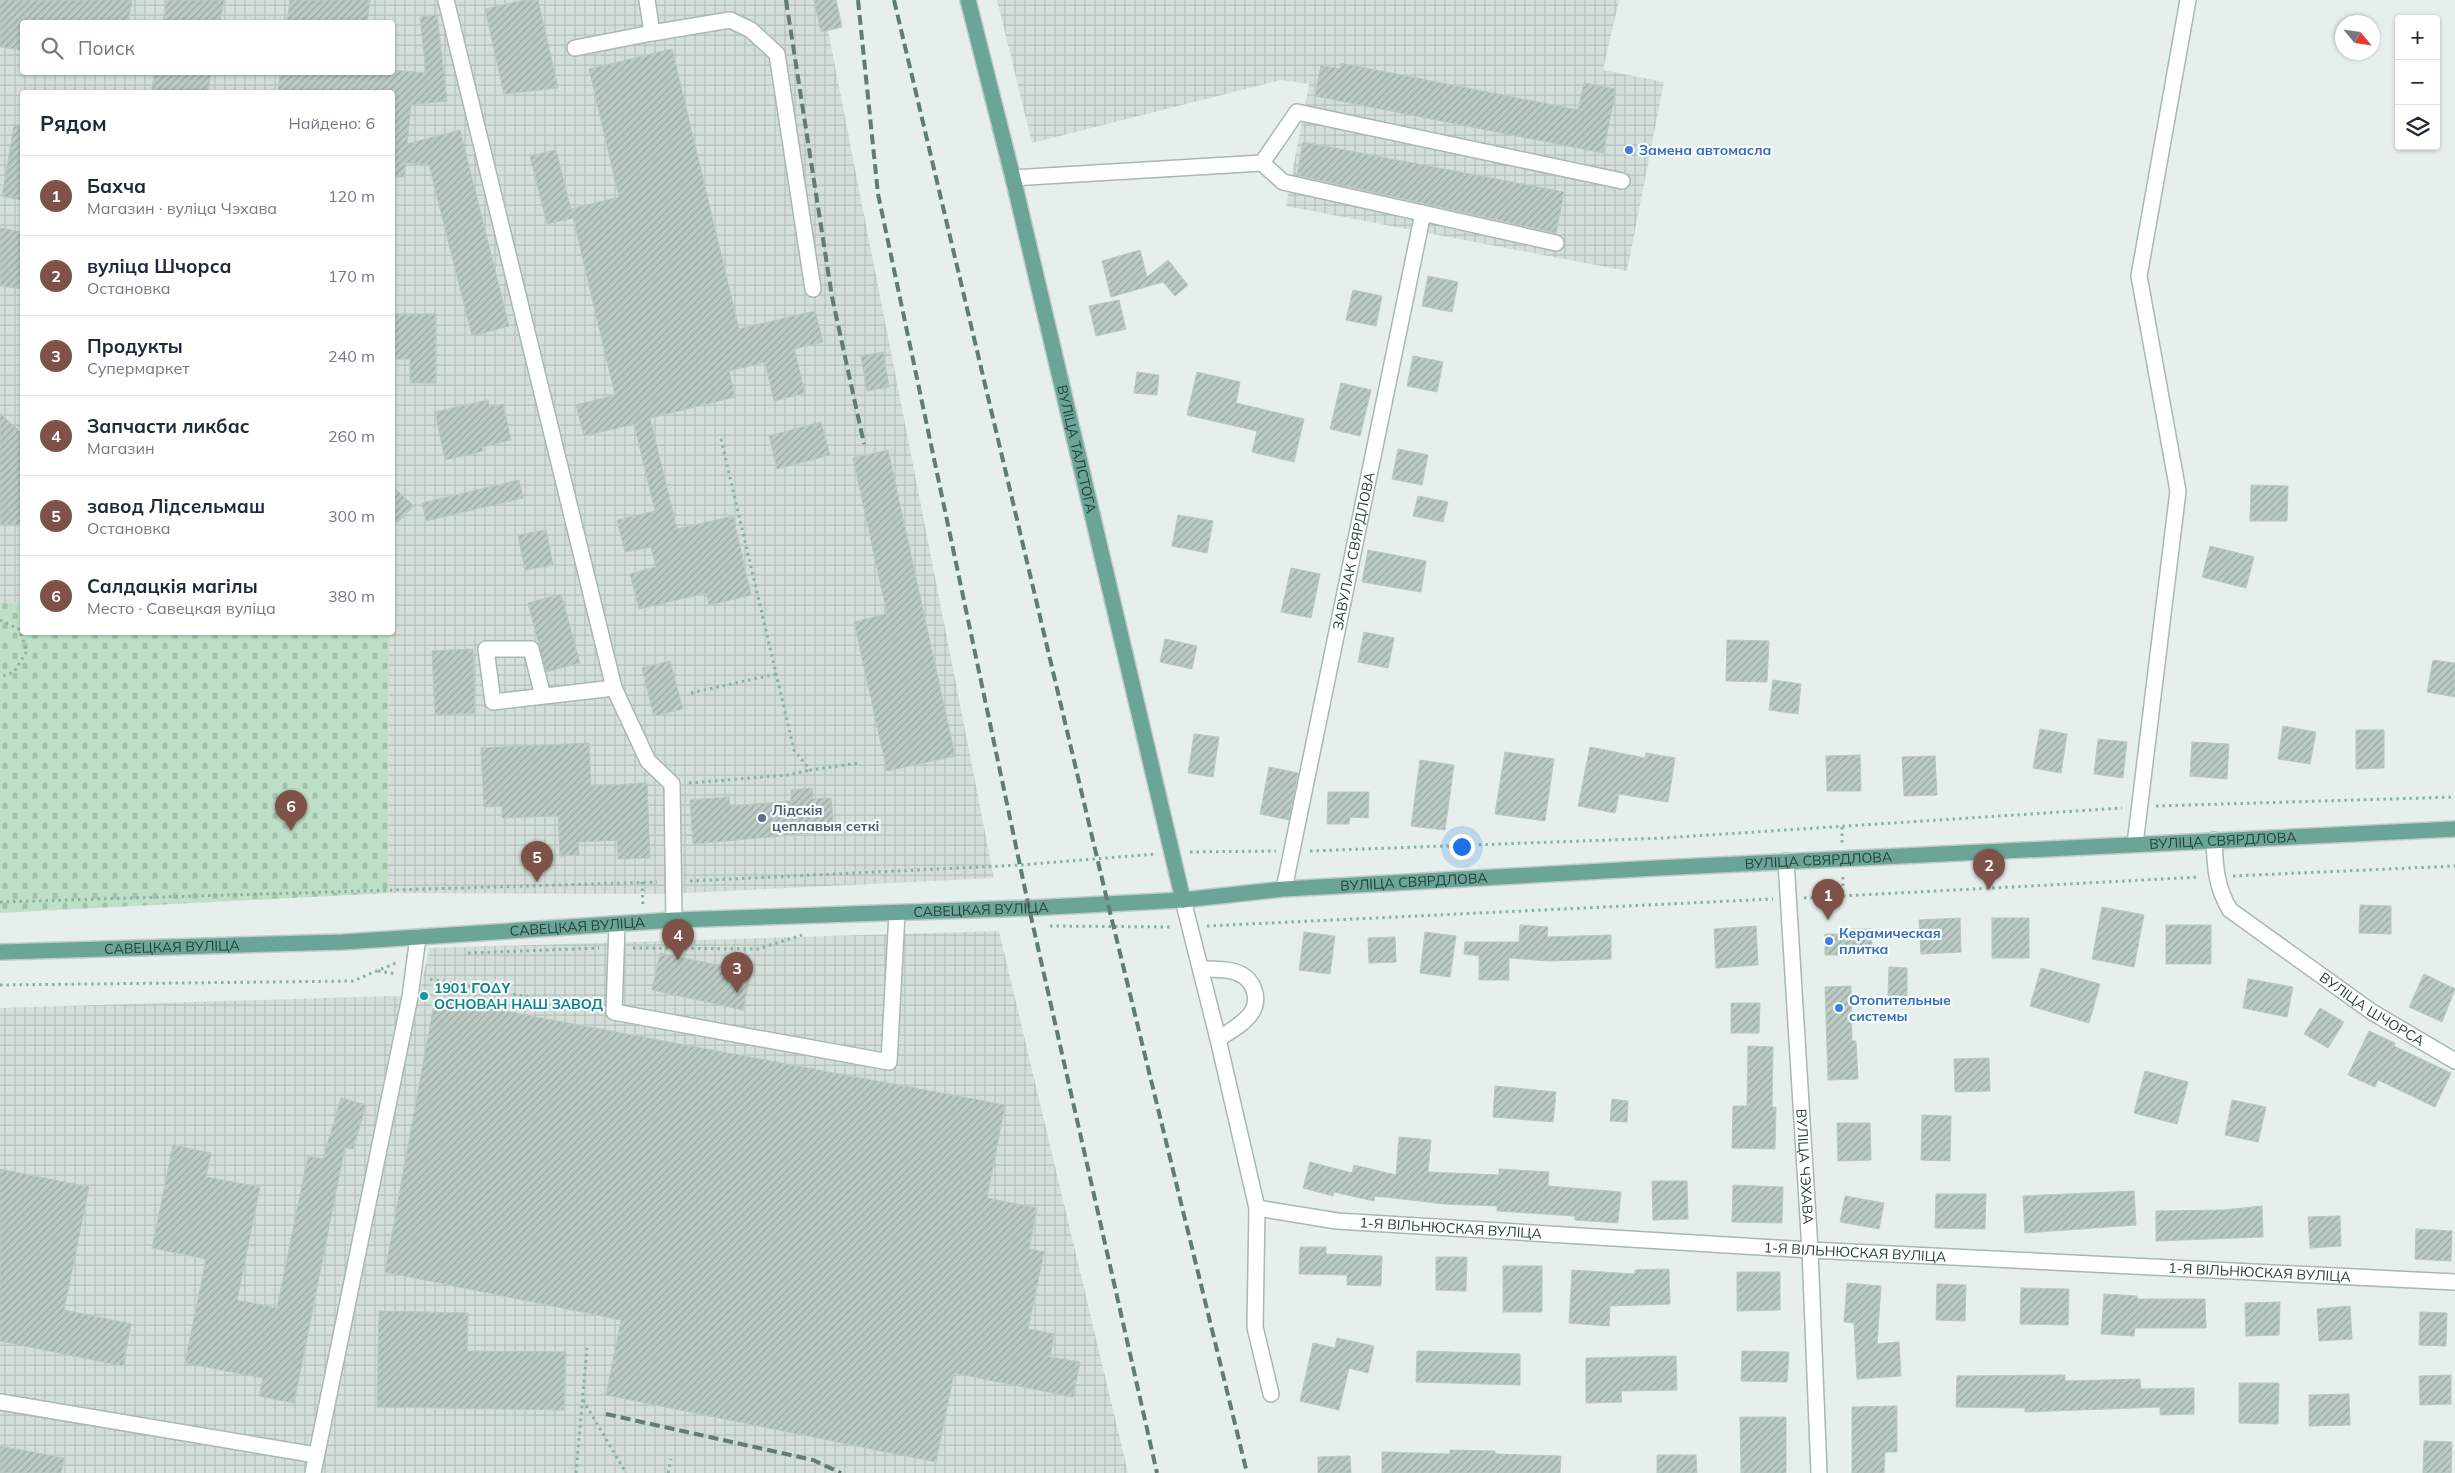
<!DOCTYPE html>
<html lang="ru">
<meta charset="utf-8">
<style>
:root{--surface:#fff;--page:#f6f6f7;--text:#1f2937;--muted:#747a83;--line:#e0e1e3;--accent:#7f5249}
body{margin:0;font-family:Mulish,sans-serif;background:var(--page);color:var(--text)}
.controls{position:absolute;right:15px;top:15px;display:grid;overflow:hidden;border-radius:5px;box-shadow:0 1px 4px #0004}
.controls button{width:45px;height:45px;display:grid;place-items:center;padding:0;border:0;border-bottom:1px solid var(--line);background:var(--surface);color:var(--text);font:25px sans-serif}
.compass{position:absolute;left:2335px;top:15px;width:45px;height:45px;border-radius:50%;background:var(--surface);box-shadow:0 1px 4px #0004;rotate:119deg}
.you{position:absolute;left:1461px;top:846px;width:18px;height:18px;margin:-12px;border:4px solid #fff;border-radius:50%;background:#1a73e8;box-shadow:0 0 0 8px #1a73e833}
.badge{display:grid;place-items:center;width:32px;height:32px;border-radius:50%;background:var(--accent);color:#fff;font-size:16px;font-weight:700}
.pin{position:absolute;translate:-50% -41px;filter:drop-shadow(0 1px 2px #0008)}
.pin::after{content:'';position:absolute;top:26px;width:18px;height:15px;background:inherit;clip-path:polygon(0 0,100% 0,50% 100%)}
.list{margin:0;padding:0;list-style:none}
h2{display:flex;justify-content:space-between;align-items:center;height:65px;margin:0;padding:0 20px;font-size:21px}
h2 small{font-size:16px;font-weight:400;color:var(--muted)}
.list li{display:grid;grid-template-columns:32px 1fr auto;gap:15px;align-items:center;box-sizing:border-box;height:80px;padding:0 20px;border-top:1px solid var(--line)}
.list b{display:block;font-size:19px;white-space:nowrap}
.list p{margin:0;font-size:16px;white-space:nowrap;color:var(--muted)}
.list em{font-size:16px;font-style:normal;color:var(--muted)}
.icon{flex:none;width:28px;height:28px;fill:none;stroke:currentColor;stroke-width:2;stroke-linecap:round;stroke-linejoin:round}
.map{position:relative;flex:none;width:2455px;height:1473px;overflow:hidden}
.search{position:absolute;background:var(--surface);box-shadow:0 1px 4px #0004;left:20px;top:20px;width:375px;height:55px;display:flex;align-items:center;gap:12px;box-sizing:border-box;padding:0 18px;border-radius:5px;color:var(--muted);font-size:19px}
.panel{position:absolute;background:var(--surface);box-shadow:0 1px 4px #0004;left:20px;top:90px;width:375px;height:545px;border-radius:5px}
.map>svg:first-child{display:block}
</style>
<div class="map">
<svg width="2455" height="1473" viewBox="0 0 2455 1473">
<defs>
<pattern id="industrial-grid" width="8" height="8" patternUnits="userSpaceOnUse" patternTransform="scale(1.25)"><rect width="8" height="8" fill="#d4dfda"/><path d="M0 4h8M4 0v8" fill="none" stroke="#b6c1bc"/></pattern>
<pattern id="cemetery-stones" width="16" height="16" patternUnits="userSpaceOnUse" patternTransform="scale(1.25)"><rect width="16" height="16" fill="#bfe0c8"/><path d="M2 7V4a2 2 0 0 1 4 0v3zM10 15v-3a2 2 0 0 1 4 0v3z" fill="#a4c1ad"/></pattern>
<pattern id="building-hatch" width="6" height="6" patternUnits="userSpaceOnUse" patternTransform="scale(1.25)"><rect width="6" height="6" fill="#bbcac4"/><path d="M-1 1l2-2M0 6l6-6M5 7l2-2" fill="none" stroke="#98a6a0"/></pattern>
</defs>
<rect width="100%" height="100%" fill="#e6efeb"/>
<g fill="url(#industrial-grid)" fill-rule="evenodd">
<path d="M0,0H822L994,878L666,894L388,893L389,633L392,632V92H22V603L0,602ZM22,22H392V72H22Z"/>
<polygon points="997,0 1619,0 1603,70 1664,82 1627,271 1286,206 1309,84 1281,80 1032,143"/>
<polygon points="999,931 1128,1473 0,1473 0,1008 390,996 419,997 429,948"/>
</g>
<polygon fill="url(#cemetery-stones)" points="0,602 22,603 22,632 389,633 388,893 0,913"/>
<g fill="url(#building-hatch)" stroke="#b8c9c2">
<polygon points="0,0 132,0 128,22 22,22 22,50 0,47"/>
<polygon points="167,0 224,0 220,22 163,22"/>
<polygon points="290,0 370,0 367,22 287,22"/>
<polygon points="525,0 538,0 558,88 504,94 485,9"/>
<polygon points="814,0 836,0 842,27 821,32"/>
<polygon points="437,15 447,101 411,105 407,144 460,130 509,326 472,336 429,165 406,163 404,177 392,177 392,92 278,92 280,72 392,72 392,70 426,73 420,17"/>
<polygon points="672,49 739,329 815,311 823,342 794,349 805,393 774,401 765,362 729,371 735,397 650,418 677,529 733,516 751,595 709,605 706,593 639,609 630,574 656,567 651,547 625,552 617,520 655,511 634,424 584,436 576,405 615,395 571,209 619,197 589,69"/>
<polygon points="1341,63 1578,110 1584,83 1616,89 1603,153 1315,96 1321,65 1340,69"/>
<polygon points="155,72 211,72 208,92 151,92"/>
<polygon points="14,126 22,127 22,200 2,196"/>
<polygon points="1303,142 1564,192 1556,233 1297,175"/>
<polygon points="556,150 573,218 547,224 530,156"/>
<polygon points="0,228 22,232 22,289 0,286"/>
<polygon points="1140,250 1147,277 1168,260 1188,285 1175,296 1163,282 1111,297 1102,261"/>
<polygon points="1428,276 1458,282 1452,312 1422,306"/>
<polygon points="1353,290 1382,296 1376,326 1346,320"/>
<polygon points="1119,300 1126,329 1096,336 1089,306"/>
<polygon points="392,314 436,314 436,383 410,383 410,359 392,359"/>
<polygon points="883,352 889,387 867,391 861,356"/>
<polygon points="1413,356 1443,362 1437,392 1407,386"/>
<polygon points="1137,372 1159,375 1157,395 1134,393"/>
<polygon points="1197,372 1240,382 1236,403 1304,419 1294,462 1252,452 1257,431 1187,415"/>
<polygon points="1341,383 1371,390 1360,436 1330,429"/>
<polygon points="488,400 489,407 503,404 511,440 482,447 483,451 445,460 435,412"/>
<polygon points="0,413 22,434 22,525 0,524"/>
<polygon points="821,422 830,455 777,469 769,436"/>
<polygon points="1398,449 1428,455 1422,485 1392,479"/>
<polygon points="888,450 955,756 887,771 854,622 887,614 853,458"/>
<polygon points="519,480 523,498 426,521 422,503"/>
<polygon points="2251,485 2288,486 2287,521 2250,521"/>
<polygon points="392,486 414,506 392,528"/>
<polygon points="1418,496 1448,502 1443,522 1413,516"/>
<polygon points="1178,515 1213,521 1207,553 1172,546"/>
<polygon points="546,530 553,565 525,570 518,535"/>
<polygon points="2210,546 2254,557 2246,588 2202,577"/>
<polygon points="1368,550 1426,561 1421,592 1362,582"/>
<polygon points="1291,568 1320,574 1311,618 1281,612"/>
<polygon points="561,594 580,663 546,672 528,603"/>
<polygon points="1364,632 1394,638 1388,668 1358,662"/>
<polygon points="1165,639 1197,646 1192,669 1160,662"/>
<polygon points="1727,640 1769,641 1767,682 1726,681"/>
<polygon points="473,649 475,713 435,715 432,651"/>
<polygon points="2433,660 2455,663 2455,697 2427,692"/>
<polygon points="670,661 683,709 654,716 642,668"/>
<polygon points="1773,680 1801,684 1798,714 1769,710"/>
<polygon points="2283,726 2316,732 2310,764 2278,759"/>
<polygon points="2040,729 2067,734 2061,773 2033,768"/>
<polygon points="2356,730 2384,730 2384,768 2356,769"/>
<polygon points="1194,734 1219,737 1213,777 1188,773"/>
<polygon points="2098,739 2127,742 2123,778 2094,774"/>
<polygon points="2192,742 2229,744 2227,779 2190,776"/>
<polygon points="589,743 591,786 647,783 650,858 618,859 617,840 578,842 579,855 560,856 558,816 502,818 502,806 484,807 481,748"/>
<polygon points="1590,747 1645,758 1646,753 1675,758 1668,802 1619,794 1615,813 1578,806"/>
<polygon points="1505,752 1554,759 1545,821 1495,814"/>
<polygon points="1860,755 1861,791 1827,791 1826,756"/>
<polygon points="1935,756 1937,795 1904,796 1902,757"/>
<polygon points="1420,760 1454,765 1445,830 1411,826"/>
<polygon points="1269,767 1298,773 1289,820 1260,814"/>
<polygon points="812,788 813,799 831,798 834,831 693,844 690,800 729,797 730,806 791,801 791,790"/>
<polygon points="1328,792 1369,792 1368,818 1350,817 1349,824 1327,824"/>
<polygon points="2360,905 2391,906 2391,934 2359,933"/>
<polygon points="2102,907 2144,915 2134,967 2092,959"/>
<polygon points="1960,918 1961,952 1921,954 1919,920"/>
<rect x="1992" y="918" width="37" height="40"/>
<polygon points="1520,925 1548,927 1547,937 1611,935 1611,959 1549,961 1509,958 1509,980 1479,980 1479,956 1464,954 1465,942 1519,942"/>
<rect x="2166" y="925" width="45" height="39"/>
<polygon points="1756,926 1758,965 1716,968 1714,929"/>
<polygon points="1849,929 1871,929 1872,945 1853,946 1853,955 1825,955 1825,934 1849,934"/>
<polygon points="1304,932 1335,936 1330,974 1299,970"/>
<polygon points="1425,932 1456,936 1450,977 1420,973"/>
<polygon points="1395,937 1396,962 1369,963 1368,938"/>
<polygon points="660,953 751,972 743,1010 652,990"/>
<polygon points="1889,967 1907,968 1907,996 1888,996"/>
<polygon points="2041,968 2100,984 2089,1023 2030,1006"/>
<polygon points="2424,974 2455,989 2442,1022 2409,1007"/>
<polygon points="2248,979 2293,987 2287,1017 2243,1008"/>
<polygon points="1851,986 1852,1041 1856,1041 1858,1079 1828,1080 1825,987"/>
<polygon points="435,998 1005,1105 987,1198 1037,1208 1029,1249 1044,1252 1028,1329 1054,1334 1050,1357 1080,1362 1073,1397 954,1373 936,1462 606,1395 621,1320 385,1272"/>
<polygon points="1731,1003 1760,1003 1759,1033 1731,1033"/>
<polygon points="2320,1008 2344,1022 2328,1048 2304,1034"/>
<polygon points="2369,1031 2395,1043 2394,1046 2451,1073 2435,1107 2378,1080 2375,1087 2348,1075"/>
<polygon points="1748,1046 1773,1047 1772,1107 1776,1107 1775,1149 1732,1148 1733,1106 1747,1106"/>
<polygon points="1989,1058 1990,1091 1955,1092 1954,1059"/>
<polygon points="2145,1071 2188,1082 2177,1124 2134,1113"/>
<polygon points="1495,1086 1556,1092 1553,1122 1493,1117"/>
<polygon points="341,1098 366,1105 353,1149 345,1147 294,1403 259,1396 263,1378 185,1363 206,1259 152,1248 173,1145 211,1153 206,1177 260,1187 237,1300 277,1308 308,1156 323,1159"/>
<polygon points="1612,1099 1628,1101 1627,1122 1610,1121"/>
<polygon points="2232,1100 2266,1107 2258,1142 2225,1135"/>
<polygon points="1922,1115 1951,1116 1950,1161 1921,1160"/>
<polygon points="1837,1123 1870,1123 1871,1160 1838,1161"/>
<polygon points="1399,1137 1431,1140 1428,1172 1499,1175 1499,1169 1549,1172 1548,1186 1621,1192 1618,1223 1575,1220 1575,1216 1497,1211 1497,1206 1445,1204 1375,1196 1374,1201 1334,1192 1333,1196 1303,1188 1310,1162 1352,1173 1354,1165 1396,1175"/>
<polygon points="0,1169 89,1187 64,1310 131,1324 123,1366 0,1341"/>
<polygon points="1652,1181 1687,1181 1688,1219 1653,1220"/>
<polygon points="1733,1185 1783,1187 1782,1223 1732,1222"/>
<polygon points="2134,1191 2136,1225 2025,1233 2023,1196"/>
<polygon points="1936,1194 1986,1194 1985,1229 1935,1228"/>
<polygon points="1845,1196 1884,1203 1879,1229 1840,1222"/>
<polygon points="2262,1206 2263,1237 2156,1241 2156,1211 2224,1210"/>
<polygon points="2340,1216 2341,1246 2310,1248 2308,1217"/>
<polygon points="2416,1229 2452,1231 2451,1261 2415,1259"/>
<polygon points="1300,1247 1326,1247 1326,1254 1382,1256 1381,1286 1347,1285 1347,1275 1299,1274"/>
<polygon points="1436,1257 1467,1257 1466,1291 1436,1290"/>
<rect x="1503" y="1266" width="39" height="46"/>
<polygon points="1669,1269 1670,1304 1610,1306 1609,1326 1569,1323 1572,1270 1635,1274 1635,1270"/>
<polygon points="1737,1272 1780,1272 1780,1310 1737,1311"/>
<polygon points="1847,1283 1881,1286 1877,1344 1899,1342 1901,1376 1857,1379 1854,1323 1844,1322"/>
<polygon points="1937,1284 1966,1285 1965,1321 1936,1320"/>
<polygon points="2021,1288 2069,1289 2068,1325 2020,1324"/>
<polygon points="2104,1294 2137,1296 2137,1299 2205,1299 2206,1328 2135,1328 2134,1336 2101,1334"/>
<polygon points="2280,1302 2279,1335 2246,1336 2245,1303"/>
<polygon points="2350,1306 2352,1339 2319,1341 2317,1309"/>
<polygon points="379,1311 468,1313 467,1351 566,1352 564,1410 377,1407"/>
<polygon points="2420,1312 2447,1313 2446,1346 2419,1345"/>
<polygon points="1337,1338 1374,1346 1368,1373 1349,1368 1339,1410 1300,1401 1313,1343 1335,1348"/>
<polygon points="1417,1351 1520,1354 1520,1385 1416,1382"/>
<polygon points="1742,1351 1789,1352 1787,1382 1741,1381"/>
<polygon points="1676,1356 1677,1390 1621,1391 1622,1402 1586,1403 1586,1358"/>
<polygon points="2065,1375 2065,1381 2140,1379 2141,1389 2194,1388 2194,1414 2160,1415 2160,1407 2025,1412 2025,1408 1956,1407 1957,1376"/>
<polygon points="2451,1375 2451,1404 2420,1405 2419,1376"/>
<polygon points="2239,1383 2279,1383 2278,1424 2239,1423"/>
<polygon points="2349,1394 2350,1425 2309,1426 2309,1395"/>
<polygon points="1897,1406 1897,1452 1885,1452 1884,1473 1852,1473 1852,1407"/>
<polygon points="1740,1417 1786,1417 1786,1473 1741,1473"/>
<polygon points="2424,1441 2452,1442 2451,1473 2423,1473"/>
<polygon points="0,1446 64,1458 61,1473 0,1473"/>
<polygon points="1450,1450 1495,1451 1495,1454 1561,1456 1560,1473 1382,1473 1382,1452 1450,1454"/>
<polygon points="1657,1455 1696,1455 1697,1473 1657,1473"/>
<polygon points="1350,1456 1351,1473 1318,1473 1318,1457"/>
</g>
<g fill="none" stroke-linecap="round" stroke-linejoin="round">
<g stroke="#a8b8b2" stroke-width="18">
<g id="minor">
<polyline points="446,0 614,688 648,761 672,784 674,920"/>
<polyline points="647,0 652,33 730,20 751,30 777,54 813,289"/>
<polyline points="575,48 652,33"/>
<polyline points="1262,163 1297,112 1622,181"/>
<polyline points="1013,178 1262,163 1283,182 1556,243"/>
<polyline points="543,696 531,649 486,649 493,702 614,688"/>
<path id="s1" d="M2214,840C2215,866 2216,887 2230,910L2372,1012L2455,1061"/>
<polyline points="2135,844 2178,491 2139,276 2188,0"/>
<path id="s2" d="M1786,861L1810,1250L1819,1473"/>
<path id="s3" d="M1284,889L1423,213"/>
<polyline points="1183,900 1218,1039 1257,1208 1255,1327 1271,1394"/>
<polyline points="617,924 614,1012 889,1062 897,913"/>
<path d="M1201,969C1222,969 1247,968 1254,990C1257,998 1256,1005 1252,1012C1244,1024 1229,1032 1218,1039"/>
<path id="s4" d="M1257,1208L1337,1221L1810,1250L2455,1282"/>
<polyline points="0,1402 316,1455"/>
<polyline points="313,1473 410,997 418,937"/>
</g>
</g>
<g stroke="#c2cac8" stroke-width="18">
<g id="major">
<path id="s5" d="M968,0L1013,178L1183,900"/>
<path id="s6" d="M0,952L343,942L674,920L1029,908L1183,900L1284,889L1657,868L2455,829"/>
</g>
</g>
<g stroke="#86b3a5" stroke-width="3" stroke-dasharray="2.5 4" stroke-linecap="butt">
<polyline points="721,439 794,750 810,770 860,763"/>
<polyline points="0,620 19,629 27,651 14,672 0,677"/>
<polyline points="691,693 776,674"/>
<polyline points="689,783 788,775 810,770"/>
<polyline points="2156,806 2455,797"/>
<polyline points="1842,827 1842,843"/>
<polyline points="1310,851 1663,838 2122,808"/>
<polyline points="1190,852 1276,851"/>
<polyline points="2233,876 2455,866"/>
<polyline points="1843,877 1843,896"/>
<polyline points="690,881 1020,865 1156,854"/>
<polyline points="642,882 643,906"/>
<polyline points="1804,898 2200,877"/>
<polyline points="0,902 657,882"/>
<polyline points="1050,926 1173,927"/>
<polyline points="1207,926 1773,899"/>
<polyline points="633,948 758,949 802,935"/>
<polyline points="468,953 599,948"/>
<polyline points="378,971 397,974"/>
<polyline points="430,979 599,1010"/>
<polyline points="0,985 353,981 398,962"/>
<polyline points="583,1400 626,1473"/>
<polyline points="576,1473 587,1348"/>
<polyline points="668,1473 671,1459"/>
</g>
<use href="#minor" stroke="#fff" stroke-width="15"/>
<use href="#major" stroke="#6aa596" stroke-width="15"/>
<g stroke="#5f7d75" stroke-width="4" stroke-dasharray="10 5" stroke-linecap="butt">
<polyline points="786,0 832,297 864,444"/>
<polyline points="858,0 878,194 1029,908 1157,1473"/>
<polyline points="894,0 1108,904 1247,1473"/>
<polyline points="606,1414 813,1460 841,1473"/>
</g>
</g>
<g fill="#3f7fe0" stroke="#f7fbf9" stroke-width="2">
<circle cx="1629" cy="150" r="5"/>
<circle cx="1829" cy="941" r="5"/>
<circle cx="1839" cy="1008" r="5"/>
</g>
<circle fill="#5c6f8a" stroke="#f7fbf9" stroke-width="2" cx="762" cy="818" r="5"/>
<circle fill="#0f9aa8" stroke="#f7fbf9" stroke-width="2" cx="424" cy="996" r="5"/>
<g text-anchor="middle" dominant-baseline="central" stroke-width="4.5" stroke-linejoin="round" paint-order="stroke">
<g font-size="14" font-weight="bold" fill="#366cbe" stroke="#f7fbf9" text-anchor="start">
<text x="1639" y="150">Замена автомасла</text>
<text x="1839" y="933">Керамическая<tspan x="1839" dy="16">плитка</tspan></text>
<text x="1849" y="1000">Отопительные<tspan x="1849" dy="16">системы</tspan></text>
</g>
<g font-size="14" fill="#24423a" stroke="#f7fbf9">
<text stroke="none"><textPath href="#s5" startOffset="462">ВУЛІЦА ТАЛСТОГА</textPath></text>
<text stroke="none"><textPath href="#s3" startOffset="345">ЗАВУЛАК СВЯРДЛОВА</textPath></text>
<text stroke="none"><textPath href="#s6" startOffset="2226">ВУЛІЦА СВЯРДЛОВА</textPath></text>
<text stroke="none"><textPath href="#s6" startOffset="1821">ВУЛІЦА СВЯРДЛОВА</textPath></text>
<text stroke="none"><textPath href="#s6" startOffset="1416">ВУЛІЦА СВЯРДЛОВА</textPath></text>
<text stroke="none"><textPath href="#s6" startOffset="982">САВЕЦКАЯ ВУЛІЦА</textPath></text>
<text stroke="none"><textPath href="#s6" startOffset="578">САВЕЦКАЯ ВУЛІЦА</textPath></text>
<text stroke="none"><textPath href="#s6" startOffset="172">САВЕЦКАЯ ВУЛІЦА</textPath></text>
<text stroke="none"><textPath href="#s1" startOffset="246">ВУЛІЦА ШЧОРСА</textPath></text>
<text stroke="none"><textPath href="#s2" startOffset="306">ВУЛІЦА ЧЭХАВА</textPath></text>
<text stroke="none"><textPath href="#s4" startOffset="195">1-Я ВІЛЬНЮСКАЯ ВУЛІЦА</textPath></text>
<text stroke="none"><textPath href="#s4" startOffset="600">1-Я ВІЛЬНЮСКАЯ ВУЛІЦА</textPath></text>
<text stroke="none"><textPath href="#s4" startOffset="1005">1-Я ВІЛЬНЮСКАЯ ВУЛІЦА</textPath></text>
</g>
<g font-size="14" font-weight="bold" fill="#4e5e75" stroke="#f7fbf9" text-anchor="start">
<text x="772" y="810">Лідскія<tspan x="772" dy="16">цеплавыя сеткі</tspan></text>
</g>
<g font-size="14" font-weight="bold" fill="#0d838f" stroke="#f7fbf9" text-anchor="start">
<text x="434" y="988">1901 ΓΟΔΥ<tspan x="434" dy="16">ОСНОВАН НАШ ЗАВОД</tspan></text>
</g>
</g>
</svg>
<div class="controls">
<button>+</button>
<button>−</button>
<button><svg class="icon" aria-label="layers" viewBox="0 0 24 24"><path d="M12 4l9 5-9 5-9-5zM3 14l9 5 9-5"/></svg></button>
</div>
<svg class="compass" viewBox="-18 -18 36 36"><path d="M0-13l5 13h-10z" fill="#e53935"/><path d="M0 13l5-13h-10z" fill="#747a83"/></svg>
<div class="you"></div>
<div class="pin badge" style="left:1828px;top:920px">1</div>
<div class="pin badge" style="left:1989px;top:890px">2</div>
<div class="pin badge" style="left:737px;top:993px">3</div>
<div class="pin badge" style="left:678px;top:960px">4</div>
<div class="pin badge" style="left:537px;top:882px">5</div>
<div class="pin badge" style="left:291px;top:831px">6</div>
<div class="search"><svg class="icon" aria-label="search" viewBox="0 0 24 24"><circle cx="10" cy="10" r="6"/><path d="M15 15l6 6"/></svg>Поиск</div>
<section class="panel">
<h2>Рядом<small>Найдено: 6</small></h2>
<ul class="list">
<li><span class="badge">1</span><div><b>Бахча</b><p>Магазин · вуліца Чэхава</p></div><em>120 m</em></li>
<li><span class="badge">2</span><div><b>вуліца Шчорса</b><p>Остановка</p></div><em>170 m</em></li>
<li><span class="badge">3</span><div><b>Продукты</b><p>Супермаркет</p></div><em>240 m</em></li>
<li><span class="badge">4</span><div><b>Запчасти ликбас</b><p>Магазин</p></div><em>260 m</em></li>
<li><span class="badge">5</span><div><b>завод Лідсельмаш</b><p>Остановка</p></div><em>300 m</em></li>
<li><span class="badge">6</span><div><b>Салдацкія магілы</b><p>Место · Савецкая вуліца</p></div><em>380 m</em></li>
</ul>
</section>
</div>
